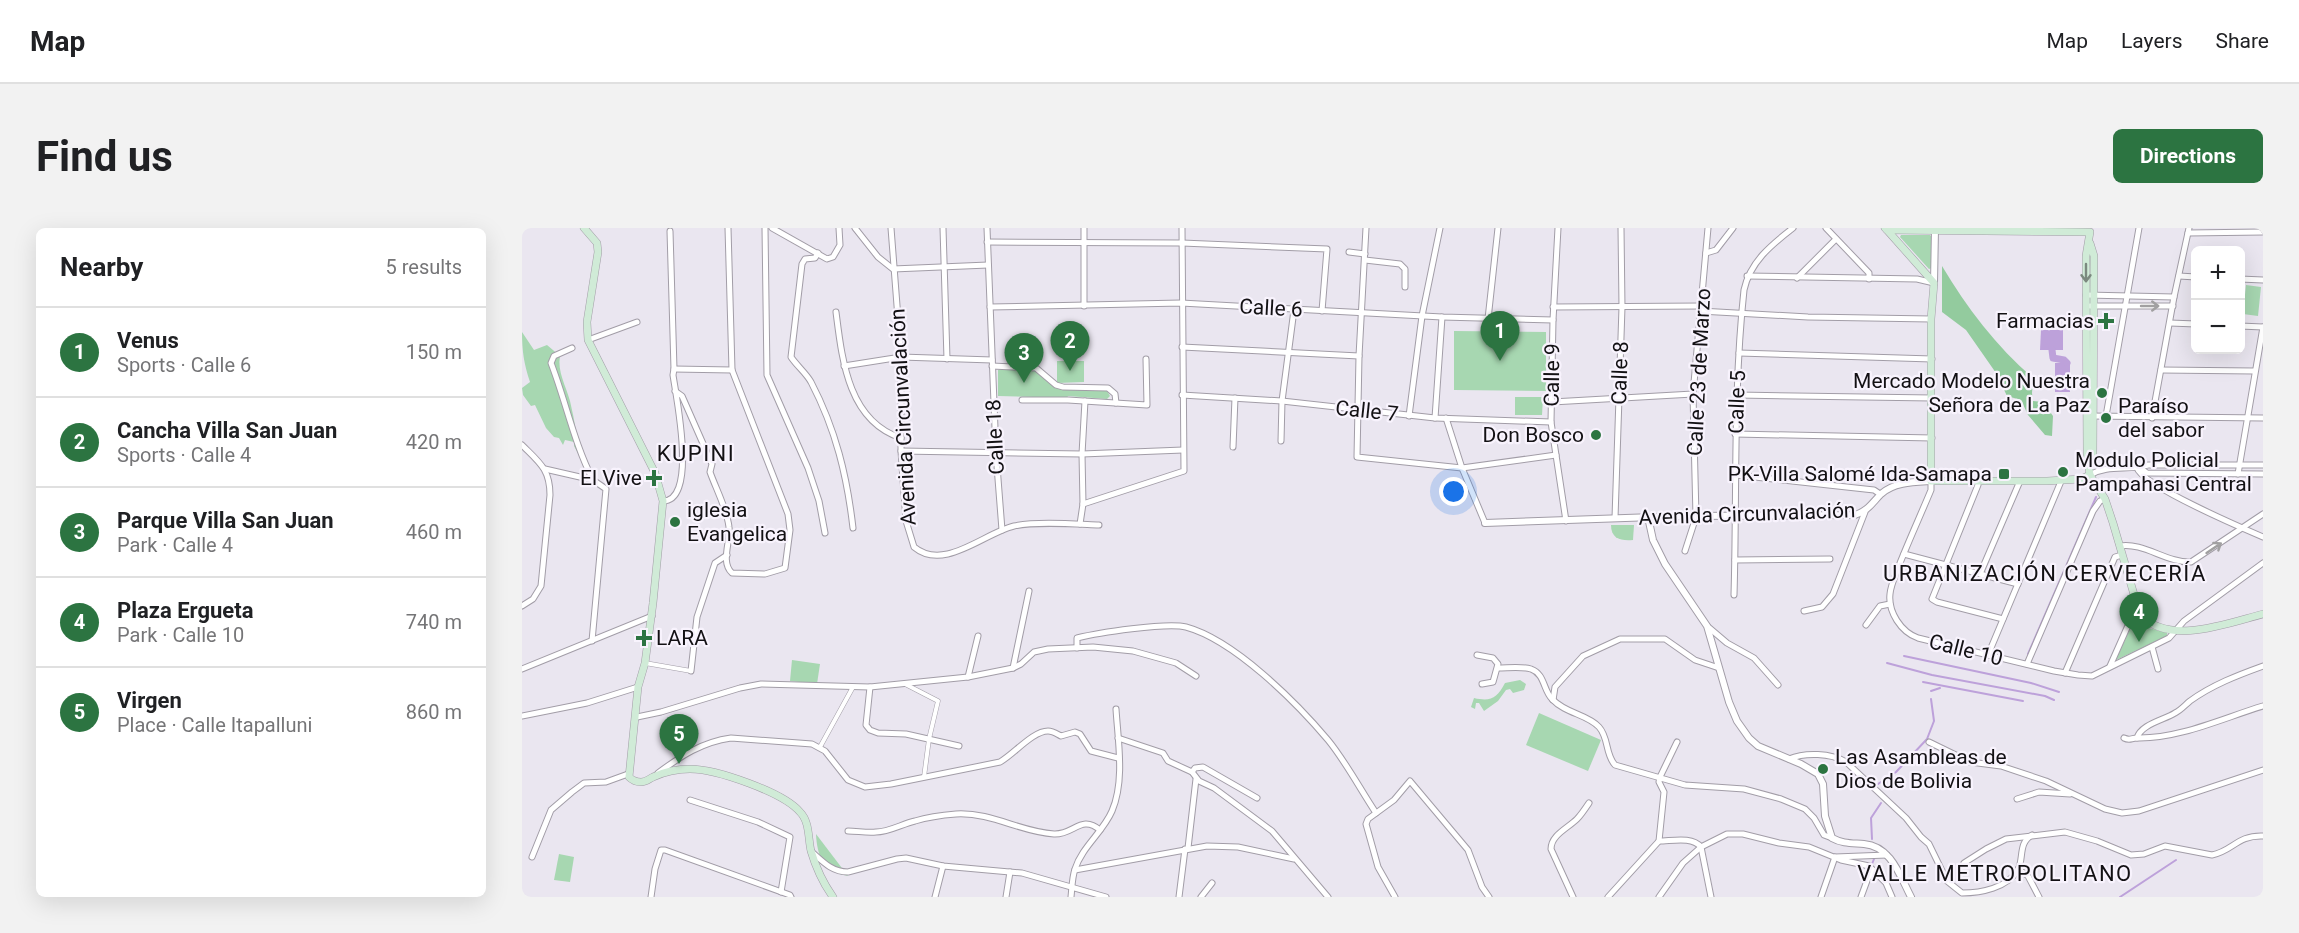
<!DOCTYPE html>
<meta charset="utf-8">
<style>
:root{--surface:#fff;--page:#f2f2f2;--text:#202124;--muted:#757577;--line:#e0e0e0;--accent:#2c7441}
body{margin:0;font-family:Roboto,sans-serif;background:var(--page);color:var(--text)}
.controls{position:absolute;right:18px;top:18px;display:grid;overflow:hidden;border-radius:9px;box-shadow:0 6px 24px #0002}
.controls button{width:54px;height:54px;display:grid;place-items:center;padding:0;border:0;border-bottom:2px solid var(--line);background:var(--surface);color:var(--text);font:30px sans-serif}
.you{position:absolute;left:932px;top:264px;width:21px;height:21px;margin:-15px;border:4px solid #fff;border-radius:50%;background:#1a73e8;box-shadow:0 0 0 9px #1a73e833}
.badge{display:grid;place-items:center;width:39px;height:39px;border-radius:50%;background:var(--accent);color:#fff;font-size:20px;font-weight:700}
.pin{position:absolute;translate:-50% -50px;filter:drop-shadow(0 2px 3px #0008)}
.pin::after{content:'';position:absolute;top:32px;width:21px;height:18px;background:inherit;clip-path:polygon(0 0,100% 0,50% 100%)}
.list{margin:0;padding:0;list-style:none}
h2{display:flex;justify-content:space-between;align-items:center;height:78px;margin:0;padding:0 24px;font-size:26px}
h2 small{font-size:20px;font-weight:400;color:var(--muted)}
.list li{display:grid;grid-template-columns:39px 1fr auto;gap:18px;align-items:center;box-sizing:border-box;height:90px;padding:0 24px;border-top:2px solid var(--line)}
.list b{display:block;font-size:22px;white-space:nowrap}
.list p{margin:0;font-size:20px;white-space:nowrap;color:var(--muted)}
.list em{font-size:20px;font-style:normal;color:var(--muted)}
.map{position:relative;flex:none;width:1741px;height:669px;overflow:hidden;border-radius:9px}
header{display:flex;align-items:center;gap:36px;box-sizing:border-box;height:84px;padding:0 30px;background:var(--surface);border-bottom:2px solid var(--line)}
header strong{font-size:28px}
nav{display:flex;gap:33px;margin-inline-start:auto;font-size:21px}
.intro{display:flex;align-items:center;justify-content:space-between;box-sizing:border-box;height:144px;padding:0 36px}
h1{margin:0;font-size:42px}
.button{padding:15px 27px;border-radius:9px;background:var(--accent);color:#fff;font-size:21px;font-weight:700}
main{display:flex;gap:36px;padding:0 36px}
aside{flex:1;background:var(--surface);border-radius:9px;box-shadow:0 6px 24px #0002}
.map>svg:first-child{display:block}
</style>
<header>
<strong>Map</strong>
<nav><a>Map</a><a>Layers</a><a>Share</a></nav>
</header>
<div class="intro"><h1>Find us</h1><a class="button">Directions</a></div>
<main>
<aside>
<h2>Nearby<small>5 results</small></h2>
<ul class="list">
<li><span class="badge">1</span><div><b>Venus</b><p>Sports · Calle 6</p></div><em>150 m</em></li>
<li><span class="badge">2</span><div><b>Cancha Villa San Juan</b><p>Sports · Calle 4</p></div><em>420 m</em></li>
<li><span class="badge">3</span><div><b>Parque Villa San Juan</b><p>Park · Calle 4</p></div><em>460 m</em></li>
<li><span class="badge">4</span><div><b>Plaza Ergueta</b><p>Park · Calle 10</p></div><em>740 m</em></li>
<li><span class="badge">5</span><div><b>Virgen</b><p>Place · Calle Itapalluni</p></div><em>860 m</em></li>
</ul>
</aside>
<div class="map">
<svg width="1741" height="669" viewBox="0 0 1741 669">
<rect width="100%" height="100%" fill="#eae6f0"/>
<g fill="#a7d7b1">
<polygon points="1379,7 1408,7 1410,9 1410,40 1407,41 1378,9"/>
<polygon points="1724,57 1739,59 1736,88 1721,86"/>
<polygon points="932,103 1024,104 1024,163 932,162"/>
<path d="M0,104L12,122L25,117L38,128C35,143 44,158 48,173C53,193 55,213 60,233L52,218V214L43,212L41,217L37,210L32,209L24,200L13,177L9,178L1,167L0,160L8,154C2,136 0,123 0,104Z"/>
<polygon points="535,133 562,133 562,154 535,155"/>
<polygon points="482,140 510,140 535,160 585,163 588,168 585,171 546,168 545,170 476,168 476,142"/>
<polygon points="993,169 1021,169 1020,187 993,187"/>
<path d="M1089,297H1112L1111,312C1099,313 1089,311 1089,297Z"/>
<polygon points="1612,392 1627,400 1645,405 1645,408 1594,432"/>
<polygon points="270,432 298,436 295,456 268,453"/>
<path d="M998,452L1004,456L1002,462L991,465L988,461L984,462L976,473L962,483L957,475H954L953,481L949,479L952,470C969,474 975,470 983,455Z"/>
<polygon points="1017,485 1079,512 1066,543 1004,517"/>
<path d="M294,606L326,648C302,644 295,629 294,606Z"/>
<polygon points="37,626 52,629 48,654 32,652"/>
</g>
<path fill="#93cb9e" d="M1420,38C1445,80 1474,118 1511,150L1510,165L1511,173L1521,174L1531,188L1530,208L1523,207L1506,187L1499,172L1485,168L1474,145L1444,102L1420,84Z"/>
<g fill="#bda1da">
<polygon points="1519,102 1541,102 1541,122 1518,122"/>
<rect x="1533" y="135" width="15" height="29"/>
</g>
<g fill="none" stroke-linecap="round" stroke-linejoin="round">
<g stroke="#bda1da" stroke-width="2">
<polyline points="1506,426 1574,269"/>
<polyline points="1382,428 1509,455 1537,464"/>
<polyline points="1365,435 1410,447 1523,468 1532,472"/>
<polyline points="1401,454 1501,473"/>
<polyline points="1409,463 1418,460"/>
<polyline points="1353,558 1374,544 1405,511 1412,493 1409,471"/>
<polyline points="1350,611 1349,590 1359,575"/>
<polyline points="1350,636 1352,631"/>
<polyline points="1598,669 1654,632"/>
</g>
<polyline stroke="#bda1da" stroke-width="7" points="1530,122 1531,130 1542,132 1545,135"/>
<g stroke="#a29da7" stroke-width="5">
<g id="pedestrian">
<polyline points="123,435 169,443"/>
<polyline points="383,456 416,473 407,511 402,549"/>
<polyline points="298,519 331,459"/>
</g>
</g>
<g stroke="#a29da7" stroke-width="7">
<g id="minor">
<polyline points="243,0 245,147 286,240 297,273 303,305"/>
<polyline points="250,0 305,31 311,29 318,17 317,0"/>
<polyline points="333,0 356,29 371,41 466,37"/>
<path d="M369,0L379,129V223L384,293L392,319C422,344 462,305 492,298C514,293 553,296 577,297"/>
<polyline points="421,0 425,131"/>
<polyline points="465,0 474,225 480,302"/>
<polyline points="844,0 837,128 835,229 940,240 1034,227"/>
<polyline points="1036,0 1031,92 1029,194 1044,293"/>
<polyline points="1304,0 1347,45 1347,51"/>
<polyline points="1666,5 1741,4"/>
<polyline points="465,14 660,15 805,21 800,83"/>
<polyline points="827,24 843,26"/>
<path d="M296,25L293,30L283,31L280,36L269,129C275,138 284,145 289,154C314,202 325,248 331,300"/>
<polyline points="1184,25 1194,22 1211,0"/>
<polyline points="843,32 878,36 883,41 883,59"/>
<polyline points="1225,48 1395,51 1412,55"/>
<polyline points="1657,48 1674,49"/>
<polyline points="1275,50 1314,11"/>
<polyline points="1718,51 1741,52"/>
<polyline points="1564,67 1652,69"/>
<polyline points="562,78 562,0"/>
<polyline points="1568,78 1651,78"/>
<polyline points="468,79 659,75 920,89 1031,92"/>
<polyline points="1031,79 1179,78"/>
<polyline points="1178,83 1286,89 1409,91"/>
<path d="M314,84C320,131 326,193 379,210"/>
<polyline points="966,91 976,0"/>
<polyline points="1648,95 1674,96"/>
<polyline points="1718,98 1741,99"/>
<polyline points="66,112 115,94"/>
<polyline points="660,119 837,128"/>
<path d="M50,120L32,128L29,135C44,174 52,215 71,252"/>
<polyline points="1217,125 1410,131"/>
<polyline points="322,138 379,129 470,132"/>
<polyline points="470,138 514,140 534,157 541,159 586,160 593,166 594,175"/>
<polyline points="152,141 210,142"/>
<polyline points="1639,142 1732,143"/>
<path d="M153,163L160,168L190,236L188,244C194,261 205,281 207,299C209,313 198,334 210,345L243,346L263,340L268,302L266,286L210,142L206,0"/>
<polyline points="660,167 760,173 913,190 1029,194"/>
<polyline points="1215,167 1410,170"/>
<polyline points="500,172 546,172 625,177 624,131"/>
<polyline points="1030,174 1171,166"/>
<polyline points="887,188 900,88 918,0"/>
<polyline points="1569,188 1741,190"/>
<polyline points="1584,188 1617,0"/>
<polyline points="913,190 920,89"/>
<polyline points="924,190 940,240 963,295"/>
<polyline points="1630,190 1652,69 1667,0"/>
<polyline points="1213,206 1410,210"/>
<polyline points="759,213 760,173 772,82"/>
<path d="M0,217C17,234 28,241 28,267L19,358L11,371L0,378"/>
<polyline points="711,219 713,170"/>
<polyline points="379,223 560,226 661,222"/>
<path d="M1615,240C1620,257 1720,300 1741,309"/>
<polyline points="1618,240 1625,245 1741,246"/>
<polyline points="23,241 71,252 84,261 70,413"/>
<polyline points="1716,246 1741,99"/>
<polyline points="1214,247 1352,262 1358,266"/>
<path d="M1568,247C1586,236 1607,243 1626,237H1741"/>
<path d="M1409,253V262C1399,286 1388,310 1378,335C1375,345 1369,355 1368,366C1366,384 1379,404 1396,410L1532,443L1556,447L1570,448L1647,410L1662,393L1741,335"/>
<polyline points="1456,253 1456,257 1410,371 1415,374 1481,391"/>
<path d="M141,273C176,273 154,168 151,147L152,141L148,3"/>
<polyline points="561,276 662,243 660,0"/>
<polyline points="1093,290 1100,79 1099,0"/>
<polyline points="558,296 561,276 560,226 563,173"/>
<path d="M1598,318C1621,314 1645,335 1669,334L1741,286"/>
<polyline points="1163,323 1174,289 1171,166 1186,0"/>
<polyline points="1382,326 1496,356"/>
<polyline points="1213,332 1308,331"/>
<polyline points="1458,346 1498,253"/>
<path d="M1212,367C1215,266 1211,164 1222,62C1228,34 1249,17 1271,0"/>
<polyline points="1282,383 1300,379 1311,366 1343,284"/>
<polyline points="1344,397 1358,378 1368,376"/>
<polyline points="1185,398 1205,415 1232,430 1256,457"/>
<polyline points="1630,419 1636,441"/>
<path d="M555,420V410C575,405 645,394 664,399C712,412 774,474 806,512C824,534 838,561 854,585"/>
<polyline points="955,427 971,430 976,436 971,454 960,456"/>
<polyline points="1466,427 1540,251"/>
<polyline points="1505,436 1571,283 1578,273 1583,271"/>
<polyline points="1588,438 1608,393 1617,383"/>
<polyline points="491,440 507,363"/>
<path d="M976,440C986,440 999,438 1009,441C1023,446 1021,462 1030,471C1044,486 1065,486 1077,499C1087,510 1083,526 1093,537L1163,557L1222,561L1259,571L1283,581L1292,590L1302,607L1310,610"/>
<polyline points="0,441 130,388"/>
<polyline points="169,443 175,389 193,335 205,327"/>
<polyline points="1543,445 1593,329 1600,327"/>
<polyline points="446,449 456,408"/>
<polyline points="348,459 344,497 348,502 356,505 384,506 437,518"/>
<polyline points="1031,472 1033,459 1061,428 1098,411 1143,411 1173,432 1197,440"/>
<polyline points="0,488 65,475 116,459"/>
<polyline points="115,489 139,484 218,460 239,456 348,459 446,449 491,440 499,436 512,424 526,421 571,419 611,423 654,435 674,448"/>
<polyline points="596,510 641,525 646,533 670,544 677,553 692,560 750,603 806,669"/>
<path d="M1602,510C1608,513 1609,510 1615,510C1657,511 1701,490 1741,478"/>
<path d="M1615,510C1619,496 1642,492 1653,485C1659,482 1663,477 1668,473C1690,457 1716,447 1741,438"/>
<polyline points="1407,514 1448,534 1479,538 1524,553 1583,581 1600,585 1617,583 1741,542"/>
<path d="M1267,531C1283,524 1309,525 1324,534L1384,590L1399,609L1407,616L1425,653L1440,665C1459,665 1485,660 1496,642C1502,630 1496,615 1510,607"/>
<polyline points="670,544 673,540 681,539 735,570"/>
<path d="M136,545C159,528 180,514 209,510L290,516L303,523L326,552L343,559L369,556L478,534C492,526 511,503 526,503C531,503 535,506 539,508L553,504L558,506L569,523L596,530"/>
<polyline points="1138,549 1155,514"/>
<polyline points="1495,571 1517,564 1548,566"/>
<polyline points="168,572 236,594 268,609 259,664"/>
<path d="M326,603C335,603 345,605 354,604C367,604 380,596 393,593C406,589 421,587 434,586C470,584 498,604 532,606C552,607 559,586 578,602"/>
<path d="M1137,613C1150,613 1170,608 1179,619"/>
<polyline points="1179,619 1189,669"/>
<polyline points="666,620 674,551"/>
<path d="M290,624C301,634 310,644 326,644L375,631L384,630L421,638L500,645L584,669"/>
<polyline points="10,629 29,582 50,564 62,555 84,554 106,546"/>
<polyline points="1313,629 1365,627"/>
<path d="M1442,635L1464,621L1484,611L1543,604L1575,613L1609,627L1622,626L1643,618L1690,627C1711,623 1715,607 1741,608"/>
<polyline points="1496,641 1506,648 1517,669"/>
<polyline points="553,642 685,618 716,619 772,631"/>
<polyline points="129,669 133,641 139,622 143,622 268,667 269,669"/>
<polyline points="413,669 421,638"/>
<polyline points="484,669 488,644"/>
<path d="M549,669C550,660 550,650 553,641C560,619 581,604 590,583C603,553 596,513 594,481"/>
<polyline points="657,669 663,621"/>
<polyline points="679,669 690,655"/>
<polyline points="873,669 856,639 844,596 846,591 872,572 888,553 946,622 960,659 967,669"/>
<path d="M1051,669L1029,621C1029,607 1046,600 1055,591C1059,587 1063,581 1067,575"/>
<polyline points="1086,669 1137,613 1142,564 1137,554 1138,549"/>
<polyline points="1137,669 1161,635 1179,619 1205,606 1221,606 1257,615 1287,619 1319,632 1347,638 1364,655 1370,669"/>
<polyline points="1299,669 1313,629"/>
<polyline points="1339,669 1346,650 1353,643"/>
</g>
</g>
<g stroke="#a29da7" stroke-width="8">
<g id="tertiary">
<polyline points="1412,55 1413,1"/>
<path d="M1126,289L1131,312L1143,336L1185,398L1207,474L1215,493L1227,510L1236,518L1279,536L1296,546L1301,556L1303,588L1310,610C1321,616 1330,615 1342,616C1369,618 1378,648 1389,669"/>
<path d="M963,295L1161,288L1333,287C1346,283 1350,275 1359,266C1372,254 1393,254 1409,253"/>
</g>
</g>
<g stroke="#a29da7" stroke-width="8">
<g id="secondary">
<path d="M62,0L75,15L76,24L65,94L66,112L133,245L141,273L131,375L123,435L116,459L107,549C110,552 114,554 119,554C124,554 127,551 131,549C142,544 156,541 168,541C194,541 261,564 278,584C288,594 286,611 289,623C294,640 301,655 311,669"/>
<path d="M1363,0L1365,2L1568,4L1564,28L1565,227L1568,247L1583,271L1591,295L1618,387C1648,418 1706,395 1741,386"/>
<polyline points="1365,2 1412,55 1409,91 1409,253 1525,253 1559,251 1568,247"/>
<polyline points="1568,237 1571,228 1572,28 1568,15"/>
</g>
</g>
<use href="#pedestrian" stroke="#fff" stroke-width="4"/>
<use href="#minor" stroke="#fff" stroke-width="5"/>
<use href="#tertiary" stroke="#fff" stroke-width="6"/>
<use href="#secondary" stroke="#d0ebd7" stroke-width="7"/>
</g>
<defs><path id="oneway-shaft" d="M-6 0H5M1.5-3L5.5 0L1.5 3" fill="none" stroke-width="1.6" stroke-linecap="round" stroke-linejoin="round" transform="scale(1.5)"/></defs>
<use stroke="#7b897f" href="#oneway-shaft" transform="translate(1564 45) rotate(90)"/>
<g stroke="#a1a0a1">
<use href="#oneway-shaft" transform="translate(1628 78)"/>
<use href="#oneway-shaft" transform="translate(1692 320) rotate(-34)"/>
</g>
<g fill="#2c7441" stroke="#f8f3fd" stroke-width="2">
<path d="M1581 84h6v6h6v6h-6v6h-6v-6h-6v-6h6z"/>
<circle cx="1580" cy="165" r="6"/>
<circle cx="1584" cy="190" r="6"/>
<circle cx="1074" cy="207" r="6"/>
<circle cx="1541" cy="244" r="6"/>
<rect x="1476" y="240" width="12" height="12" rx="3"/>
<path d="M129 241h6v6h6v6h-6v6h-6v-6h-6v-6h6z"/>
<circle cx="153" cy="294" r="6"/>
<path d="M119 401h6v6h6v6h-6v6h-6v-6h-6v-6h6z"/>
<circle cx="1301" cy="541" r="6"/>
</g>
<g text-anchor="middle" dominant-baseline="central" stroke-width="4.5" stroke-linejoin="round" paint-order="stroke">
<g font-size="21" fill="#131114" stroke="#f8f3fd">
<text transform="translate(749 80) rotate(3)">Calle 6</text>
<text transform="translate(1177 144) rotate(-87)">Calle 23 de Marzo</text>
<text transform="translate(1098 145) rotate(-88)">Calle 8</text>
<text transform="translate(1030 147) rotate(-89)">Calle 9</text>
<text transform="translate(1215 174) rotate(-88)">Calle 5</text>
<text transform="translate(845 183) rotate(6)">Calle 7</text>
<text transform="translate(381 189) rotate(-93)">Avenida Circunvalación</text>
<text transform="translate(473 209) rotate(-93)">Calle 18</text>
<text transform="translate(1225 286) rotate(-2)">Avenida Circunvalación</text>
<text transform="translate(1444 422) rotate(14)">Calle 10</text>
</g>
<g font-size="21" fill="#131114" stroke="#f8f3fd" text-anchor="end">
<text x="1572" y="93">Farmacias</text>
<text x="1568" y="153">Mercado Modelo Nuestra<tspan x="1568" dy="24">Señora de La Paz</tspan></text>
<text x="1596" y="178" text-anchor="start">Paraíso<tspan x="1596" dy="24">del sabor</tspan></text>
<text x="1062" y="207">Don Bosco</text>
<text x="1553" y="232" text-anchor="start">Modulo Policial<tspan x="1553" dy="24">Pampahasi Central</tspan></text>
<text x="1470" y="246">PK-Villa Salomé Ida-Samapa</text>
<text x="120" y="250">El Vive</text>
<text x="165" y="282" text-anchor="start">iglesia<tspan x="165" dy="24">Evangelica</tspan></text>
<text x="134" y="410" text-anchor="start">LARA</text>
<text x="1313" y="529" text-anchor="start">Las Asambleas de<tspan x="1313" dy="24">Dios de Bolivia</tspan></text>
</g>
<g font-size="22" letter-spacing="1.5" fill="#131114" stroke="#f8f3fd">
<text x="174" y="225">KUPINI</text>
<text x="1523" y="345">URBANIZACIÓN CERVECERÍA</text>
<text x="1473" y="645">VALLE METROPOLITANO</text>
</g>
</g>
</svg>
<div class="controls">
<button>+</button>
<button>−</button>
</div>
<div class="you"></div>
<div class="pin badge" style="left:978px;top:133px">1</div>
<div class="pin badge" style="left:548px;top:143px">2</div>
<div class="pin badge" style="left:502px;top:155px">3</div>
<div class="pin badge" style="left:1617px;top:414px">4</div>
<div class="pin badge" style="left:157px;top:536px">5</div>
</div>
</main>
